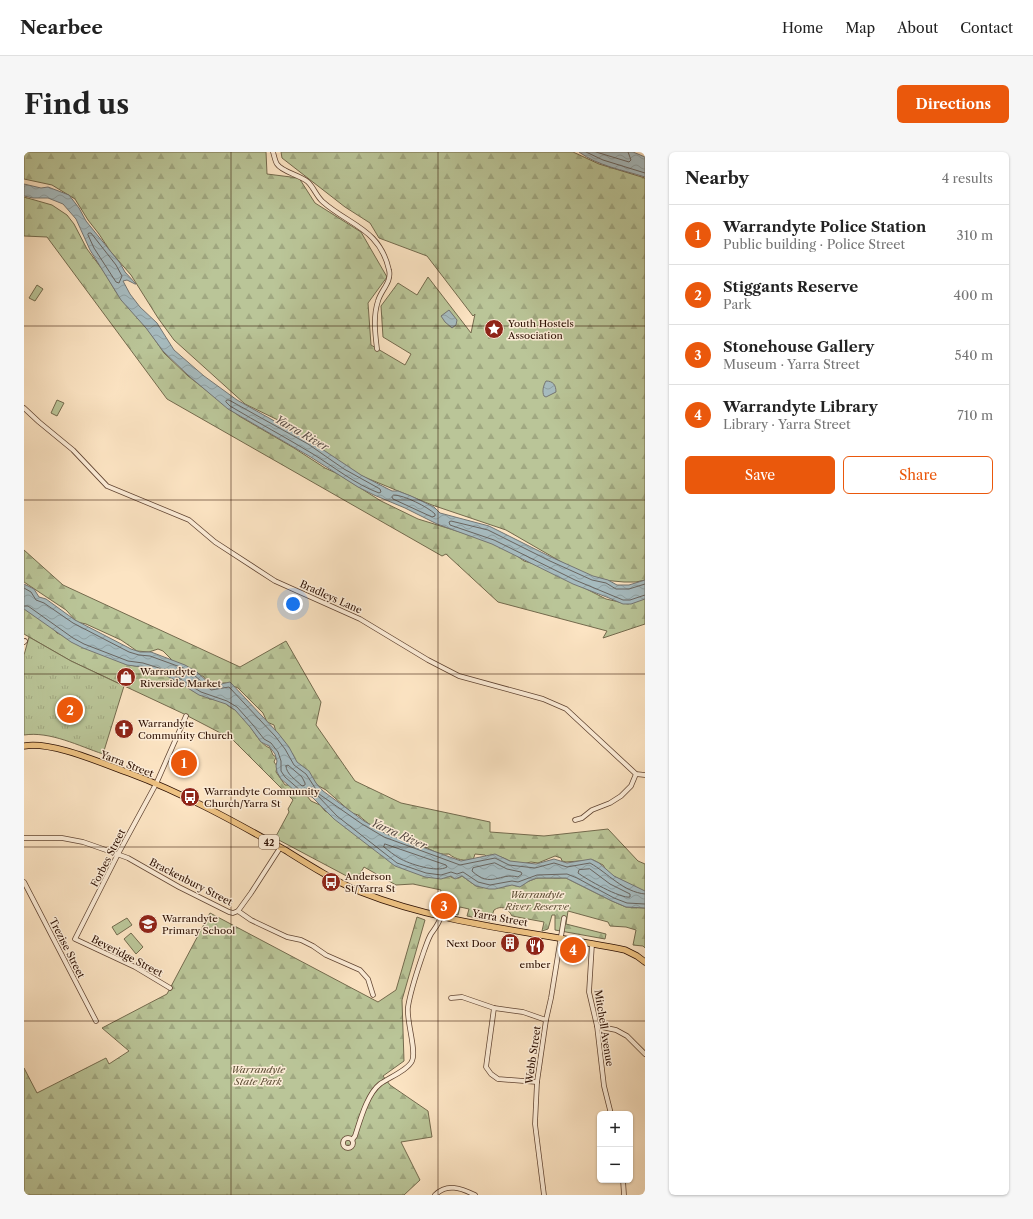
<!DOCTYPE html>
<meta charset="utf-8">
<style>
:root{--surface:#fff;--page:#f6f6f6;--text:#222;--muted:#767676;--line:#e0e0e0;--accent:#ea580c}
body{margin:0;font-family:"Libre Caslon Text",serif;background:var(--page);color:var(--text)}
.controls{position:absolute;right:12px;bottom:12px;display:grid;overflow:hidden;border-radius:6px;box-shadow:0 1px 3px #0004}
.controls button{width:36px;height:36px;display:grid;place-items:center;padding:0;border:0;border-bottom:1px solid var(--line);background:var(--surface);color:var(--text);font:20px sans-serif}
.you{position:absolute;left:269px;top:452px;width:14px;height:14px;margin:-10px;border:3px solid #fff;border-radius:50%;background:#1a73e8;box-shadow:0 0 0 6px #1a73e833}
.badge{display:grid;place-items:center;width:26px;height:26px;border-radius:50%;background:var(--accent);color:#fff;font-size:13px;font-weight:700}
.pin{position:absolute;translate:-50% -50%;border:2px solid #fff;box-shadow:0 1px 4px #0006}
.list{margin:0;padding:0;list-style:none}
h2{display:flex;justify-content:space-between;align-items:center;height:52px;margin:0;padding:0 16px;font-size:17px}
h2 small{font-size:13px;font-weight:400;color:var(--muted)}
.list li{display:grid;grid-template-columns:26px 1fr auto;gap:12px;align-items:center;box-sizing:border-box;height:60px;padding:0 16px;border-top:1px solid var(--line)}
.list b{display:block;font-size:15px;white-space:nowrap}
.list p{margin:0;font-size:13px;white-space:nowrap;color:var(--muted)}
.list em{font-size:13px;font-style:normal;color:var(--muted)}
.actions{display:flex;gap:8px;padding:12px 16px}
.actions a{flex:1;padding:9px 0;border:1px solid var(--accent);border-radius:6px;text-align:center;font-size:14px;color:var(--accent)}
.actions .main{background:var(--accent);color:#fff}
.map{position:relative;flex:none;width:621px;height:1043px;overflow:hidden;border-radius:6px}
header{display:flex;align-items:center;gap:24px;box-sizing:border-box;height:56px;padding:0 20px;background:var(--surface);border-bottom:1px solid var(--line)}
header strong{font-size:19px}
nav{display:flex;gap:22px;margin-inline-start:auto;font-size:14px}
.intro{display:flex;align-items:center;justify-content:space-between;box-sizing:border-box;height:96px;padding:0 24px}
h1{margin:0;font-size:28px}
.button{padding:10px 18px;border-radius:6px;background:var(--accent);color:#fff;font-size:14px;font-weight:700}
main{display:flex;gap:24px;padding:0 24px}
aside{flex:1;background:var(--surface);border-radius:6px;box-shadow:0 1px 3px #0004}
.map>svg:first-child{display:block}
</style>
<header>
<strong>Nearbee</strong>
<nav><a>Home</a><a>Map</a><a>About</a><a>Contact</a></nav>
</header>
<div class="intro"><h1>Find us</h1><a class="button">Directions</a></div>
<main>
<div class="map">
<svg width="621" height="1043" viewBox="0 0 621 1043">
<defs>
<pattern id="forest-firs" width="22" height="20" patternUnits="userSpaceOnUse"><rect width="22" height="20" fill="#bac598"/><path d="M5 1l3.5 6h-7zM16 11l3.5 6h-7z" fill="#a0a881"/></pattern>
<pattern id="park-tufts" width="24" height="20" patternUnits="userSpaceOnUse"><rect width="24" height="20" fill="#bac598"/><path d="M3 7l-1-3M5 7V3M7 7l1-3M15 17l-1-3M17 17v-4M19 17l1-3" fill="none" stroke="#a0a881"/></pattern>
<pattern id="water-waves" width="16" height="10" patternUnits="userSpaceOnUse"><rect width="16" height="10" fill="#a6bbbf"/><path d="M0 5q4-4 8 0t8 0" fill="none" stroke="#8fa0a2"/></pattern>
</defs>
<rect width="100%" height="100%" fill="#fce4c3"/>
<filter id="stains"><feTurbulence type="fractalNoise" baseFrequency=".005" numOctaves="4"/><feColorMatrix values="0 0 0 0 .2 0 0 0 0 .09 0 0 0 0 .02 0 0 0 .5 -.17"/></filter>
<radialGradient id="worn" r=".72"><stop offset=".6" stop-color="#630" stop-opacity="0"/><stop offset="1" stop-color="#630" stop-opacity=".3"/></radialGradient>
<g fill="url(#forest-firs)" stroke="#736a4d">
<polygon points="0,0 242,0 243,22 275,26 291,51 337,80 363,125 344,151 347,193 381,213 387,202 359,185 357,154 374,131 393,143 404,125 447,181 451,162 449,164 403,104 355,86 346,71 321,55 258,6 257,0 549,0 575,12 621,26 621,428 612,430 600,430 578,428 560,423 482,378 408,353 333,322 256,269 221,252 150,188 134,166 107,123 86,99 75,82 64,68 51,47 28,33 0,27"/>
<polygon points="0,45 28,53 43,63 50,72 63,97 81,121 92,140 116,166 140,201 164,224 215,264 270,296 301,316 314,322 357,349 394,367 462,388 489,401 500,409 517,414 582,447 604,452 621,445 621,472 579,486 583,479 474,450 422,402 418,404 143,247 23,85 0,84"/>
<path d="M0,398L39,433L216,515L262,489L297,550L292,573L331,629L377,651L466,670V680L520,684L584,677L614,709L621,712V739H617L584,721L579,713L569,708L542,710L538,709L537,706L531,704L514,711L507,710L493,713C483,708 475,701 463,705L461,703L451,702L449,708C441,709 432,708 425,702C410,704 404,692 389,693L386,689L371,685L368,686L360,678L345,672L334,663L328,661L302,638L293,633L269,607L260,589L252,580L250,573L243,570L239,561L214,536L202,531H195L192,533L188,535V530L183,529L179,524H171L151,511L139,499L134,497L125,500L113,499L97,488L62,472L53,470L42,458L0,430Z"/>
<path d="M0,456L23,470L33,481L94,507L101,512L132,518L134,521L142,523L151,528L156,533L163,534L169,539L182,544L185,547L194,548L202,551L203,553L209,557L217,558C223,568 235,593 246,596L249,603L252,605L250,610L253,614L252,620L261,633H265L279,644H283L287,649L296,653L301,659L429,726H435L438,724L452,734L488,732L492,734L513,726H542L588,749L602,755L621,756V796L619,794L609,793L612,778L602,775L586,774L584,770L544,759L542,772L582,782L581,787L531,778V763H528L524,777L518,779L520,770L488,764C484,756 477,753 470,758L466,769L443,764L445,757L436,755L434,763L422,759L424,751L414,748L417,738L389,732L372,733L340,715L332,729L251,686L265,660L264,657L269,648L208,587L158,561L47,509L0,482Z"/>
<polygon points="186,761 354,850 372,838 393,765 401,768 378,848 380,909 359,924 366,933 404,959 408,985 377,990 396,1028 380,1043 0,1043 0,916 13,941 82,906 85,912 105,899 78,876 143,842"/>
</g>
<path fill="url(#park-tufts)" stroke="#736a4d" d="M5,485L47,509L100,534L79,602C55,594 26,579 0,583V503Z"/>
<g fill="#bac598" stroke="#736a4d">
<polygon points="13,133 19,137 11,149 5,146"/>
<polygon points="33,248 40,251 33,264 27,261"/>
<polygon points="103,766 108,773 93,783 88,775"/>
<polygon points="107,781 119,795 112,802 100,787"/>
</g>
<g fill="url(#water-waves)" stroke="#757673">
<path d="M555,0H609L621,5V25C599,18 574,14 555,0Z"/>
<polygon points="0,32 17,36 24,35 45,43 55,56 62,69 96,111 101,120 112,132 111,132 103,128 99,129 106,142 116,155 133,171 150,198 180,224 213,248 286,289 337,323 368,339 374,339 387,344 410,355 416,361 465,374 527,405 569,424 584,428 593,433 605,433 621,428 621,447 607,452 599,452 585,446 549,432 468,392 413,372 381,356 350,343 334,335 285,304 204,257 166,225 139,199 122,176 97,148 66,98 52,67 39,52 24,46 9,46 0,44"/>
<polygon points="425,158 433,168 432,173 428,176 421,170 417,164"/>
<path d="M522,229C529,229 532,233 532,240L522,245L520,244C518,240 519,234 522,229Z"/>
<polygon points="0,432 10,437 15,445 22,447 51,468 107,497 116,500 127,500 161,513 173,520 188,534 206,530 254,581 265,595 273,610 285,619 292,631 299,639 340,669 362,682 437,709 471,702 486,709 512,712 530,707 543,711 567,707 575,711 590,724 621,739 621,756 602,755 588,749 542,726 513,726 505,729 496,735 488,733 471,737 465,737 452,734 438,724 431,727 427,724 417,727 401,725 371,714 310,667 288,645 281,643 277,644 257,627 253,620 252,614 253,609 251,602 245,594 237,590 226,575 211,558 202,552 175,543 151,528 134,520 118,515 103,513 59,496 47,490 0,457"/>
</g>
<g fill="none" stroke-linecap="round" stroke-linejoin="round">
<g stroke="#696560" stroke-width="1">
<polyline points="562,0 579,8 621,21"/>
<polyline points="572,0 605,10 607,8 604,0"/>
<polygon points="65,81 67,81 92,113 98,124 95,131 92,130 70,96 64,83"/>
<path d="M203,248H205L284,292L320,317L356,337L357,340L355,341C331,332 310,315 289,302C261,285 233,270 206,254L202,250Z"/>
<path d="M370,343C380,343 404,355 411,362V364L408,365L369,347L368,345Z"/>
<polyline points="621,432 605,437 592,437 582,431 568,428 526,409 464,378 427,369 425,370 426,373 470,388 551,428 599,448 606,448 621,443"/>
<path d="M0,436L7,440L12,448L20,451L49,471L105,500L115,503L126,504L159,516L170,523L187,538L205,535L251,584L261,597L270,613L282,622L295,642L338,672L360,685L436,713L471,706L485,713L511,716L530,711L543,715L566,711C584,721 599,740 621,742"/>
<polyline points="0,454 4,454 49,486 60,492 104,509 119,511 135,516 153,525 177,540 203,549 213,555 229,573 240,587 247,591 254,600 257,609 257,619 261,625 277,639 282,639 293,643 313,664 373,711 402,721 417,723 427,720 433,722 439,720 454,730 466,733 488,729 494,730 513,723 543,722 553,726 590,746 603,751 621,752"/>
<path d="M262,614L264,613L278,625L281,631V633L278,634C272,628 262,622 262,614Z"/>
<path d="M361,692L422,713L423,715C413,721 385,712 375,706C370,703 365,699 360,695Z"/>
<path d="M471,711L483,717L497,720L498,722L494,725C476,720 467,737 448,719L449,716Z"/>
<path d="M566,717L586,732L606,742V745C597,747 562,727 554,721L555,718Z"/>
</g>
<g stroke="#604432" stroke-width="5.5">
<g id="minor">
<path d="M249,0C250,3 251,9 253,12C258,20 276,23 284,30C290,36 293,45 299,50C325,73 356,77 365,118C368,130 357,138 354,149C349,164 351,181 353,197"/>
<polyline points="0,256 15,270 49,298 83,334 165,368 191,390 251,429 336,467 404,508 435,524 519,547 542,557 612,622 621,623"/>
<polyline points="0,490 1,489"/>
<polyline points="551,668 558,666 568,658 586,651 597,644 607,634 612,622"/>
<polyline points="0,686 38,686 59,690 82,698 104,706 155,735 205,760 209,761 214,759 227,768 263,785 277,788 289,794 302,803 336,818 344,827 349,843"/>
<polyline points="0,730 72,869"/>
<polyline points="214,759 227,741 256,696"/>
<polyline points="568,792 565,840 573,874 580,934 587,962"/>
<polyline points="146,836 111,815 51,787 94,702 132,632 162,564"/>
<polyline points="427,846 438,845 470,856 499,860 522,868"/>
<polyline points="470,856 462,915 467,922 474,927 513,930"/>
<polyline points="573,874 592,878 603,884 621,902"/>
<circle cx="324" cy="991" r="5"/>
<path d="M328,988L331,984C336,969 343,942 356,932C364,926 384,918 388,909C393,899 382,868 384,855C387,836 394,817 400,799C402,794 404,787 407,782C411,776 415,772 417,764"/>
<polyline points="599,1028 600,1043"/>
<path d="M411,1043C423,1031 437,1036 451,1043"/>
<polyline points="520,1043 511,972 513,930 522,868 527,846 540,766"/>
</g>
</g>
<g stroke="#2c0f02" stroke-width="7">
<path id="major" d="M0,594C28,589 77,611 105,621C159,641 211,670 261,698C285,713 310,729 337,740C420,773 513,780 601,798L613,804L621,810"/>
</g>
<use href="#minor" stroke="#fdedd8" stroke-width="4"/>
<use href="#major" stroke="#eec282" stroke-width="5.5"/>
</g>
<path fill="none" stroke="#2c0f02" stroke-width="1" stroke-opacity="0.55" d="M207,0V1043M414,0V1043M0,174H621M0,348H621M0,522H621M0,695H621M0,869H621"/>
<defs>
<g id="sight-disc" transform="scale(1)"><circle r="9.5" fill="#8f2418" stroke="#fdedd8"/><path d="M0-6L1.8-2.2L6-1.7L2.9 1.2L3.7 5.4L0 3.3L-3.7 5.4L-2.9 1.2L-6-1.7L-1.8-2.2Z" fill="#fff"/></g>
<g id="shop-disc" transform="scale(1)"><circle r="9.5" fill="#8f2418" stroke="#fdedd8"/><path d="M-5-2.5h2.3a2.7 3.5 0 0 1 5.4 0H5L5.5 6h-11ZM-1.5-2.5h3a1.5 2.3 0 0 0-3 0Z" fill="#fff"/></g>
<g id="church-disc" transform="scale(1)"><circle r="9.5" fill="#8f2418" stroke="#fdedd8"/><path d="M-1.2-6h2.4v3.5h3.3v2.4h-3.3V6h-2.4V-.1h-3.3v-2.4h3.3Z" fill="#fff"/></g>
<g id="bus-disc" transform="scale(1)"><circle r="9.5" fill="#8f2418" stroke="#fdedd8"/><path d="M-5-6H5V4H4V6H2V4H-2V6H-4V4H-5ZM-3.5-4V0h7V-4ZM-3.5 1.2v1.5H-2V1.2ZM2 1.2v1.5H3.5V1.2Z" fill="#fff"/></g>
<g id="school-disc" transform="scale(1)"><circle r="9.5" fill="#8f2418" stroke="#fdedd8"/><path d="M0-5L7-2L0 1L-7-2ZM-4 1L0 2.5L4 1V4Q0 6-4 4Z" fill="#fff"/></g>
<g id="building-disc" transform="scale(1)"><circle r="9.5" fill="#8f2418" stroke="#fdedd8"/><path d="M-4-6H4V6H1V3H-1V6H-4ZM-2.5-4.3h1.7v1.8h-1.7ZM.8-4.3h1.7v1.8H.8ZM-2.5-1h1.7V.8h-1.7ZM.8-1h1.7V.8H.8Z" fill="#fff"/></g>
<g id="restaurant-disc" transform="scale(1)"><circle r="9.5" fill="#8f2418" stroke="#fdedd8"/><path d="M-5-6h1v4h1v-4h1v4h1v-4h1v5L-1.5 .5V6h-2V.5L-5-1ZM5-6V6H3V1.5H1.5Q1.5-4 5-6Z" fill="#fff"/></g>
</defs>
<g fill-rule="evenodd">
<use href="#sight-disc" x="470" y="177"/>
<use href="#shop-disc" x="102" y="525"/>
<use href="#church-disc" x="100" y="577"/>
<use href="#bus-disc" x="166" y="645"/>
<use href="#bus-disc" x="307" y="730"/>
<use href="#school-disc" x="124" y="772"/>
<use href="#building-disc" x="486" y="791"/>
<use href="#restaurant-disc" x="511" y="794"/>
</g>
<g text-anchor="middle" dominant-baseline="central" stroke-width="3" stroke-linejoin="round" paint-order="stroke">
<rect fill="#fdedd8" stroke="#6b5242" stroke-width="1" x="235" y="683" width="20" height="14" rx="3"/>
<g font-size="9" font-weight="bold" fill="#2c0f02">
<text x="245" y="690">42</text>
</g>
<g font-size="10" fill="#2c0f02" stroke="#fdedd8" text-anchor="start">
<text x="484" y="171">Youth Hostels<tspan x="484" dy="12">Association</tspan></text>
<text x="116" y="519">Warrandyte<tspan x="116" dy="12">Riverside Market</tspan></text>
<text x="114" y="571">Warrandyte<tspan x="114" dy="12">Community Church</tspan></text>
<text x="180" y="639">Warrandyte Community<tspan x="180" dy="12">Church/Yarra St</tspan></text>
<text x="321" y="724">Anderson<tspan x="321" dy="12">St/Yarra St</tspan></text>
<text x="138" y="766">Warrandyte<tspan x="138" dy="12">Primary School</tspan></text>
<text x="472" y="791" text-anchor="end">Next Door</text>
<text x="511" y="812" text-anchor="middle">ember</text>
</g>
<g font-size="10" fill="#2c0f02" stroke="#fdedd8">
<text transform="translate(307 445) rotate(24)">Bradleys Lane</text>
<text transform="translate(103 612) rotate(21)">Yarra Street</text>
<text transform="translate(84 706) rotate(-63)">Forbes Street</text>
<text transform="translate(167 730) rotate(27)">Brackenbury Street</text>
<text transform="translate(476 766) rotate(10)">Yarra Street</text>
<text transform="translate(43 796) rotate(63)">Trezise Street</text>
<text transform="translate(103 804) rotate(27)">Beveridge Street</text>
<text transform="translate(580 876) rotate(81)">Mitchell Avenue</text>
<text transform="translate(509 903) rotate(-82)">Webb Street</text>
</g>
<g font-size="10" font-style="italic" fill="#5e4f36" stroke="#fdedd8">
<text x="513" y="742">Warrandyte<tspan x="513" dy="12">River Reserve</tspan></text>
<text x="234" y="917">Warrandyte<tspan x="234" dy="12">State Park</tspan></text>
</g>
<g font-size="11" font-style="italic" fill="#574b44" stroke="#fdedd8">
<text transform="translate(278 281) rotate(30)">Yarra River</text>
<text transform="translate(375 682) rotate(24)">Yarra River</text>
</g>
</g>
<rect width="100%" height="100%" filter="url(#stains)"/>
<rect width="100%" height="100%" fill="url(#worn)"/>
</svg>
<div class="controls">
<button>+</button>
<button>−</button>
</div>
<div class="you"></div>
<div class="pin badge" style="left:160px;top:611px">1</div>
<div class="pin badge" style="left:46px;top:558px">2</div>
<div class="pin badge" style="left:420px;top:754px">3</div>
<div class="pin badge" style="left:549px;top:798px">4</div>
</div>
<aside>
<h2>Nearby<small>4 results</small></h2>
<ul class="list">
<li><span class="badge">1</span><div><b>Warrandyte Police Station</b><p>Public building · Police Street</p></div><em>310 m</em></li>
<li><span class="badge">2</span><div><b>Stiggants Reserve</b><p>Park</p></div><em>400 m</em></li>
<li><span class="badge">3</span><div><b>Stonehouse Gallery</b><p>Museum · Yarra Street</p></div><em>540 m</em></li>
<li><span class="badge">4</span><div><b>Warrandyte Library</b><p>Library · Yarra Street</p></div><em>710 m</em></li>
</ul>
<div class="actions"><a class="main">Save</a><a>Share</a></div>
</aside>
</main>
